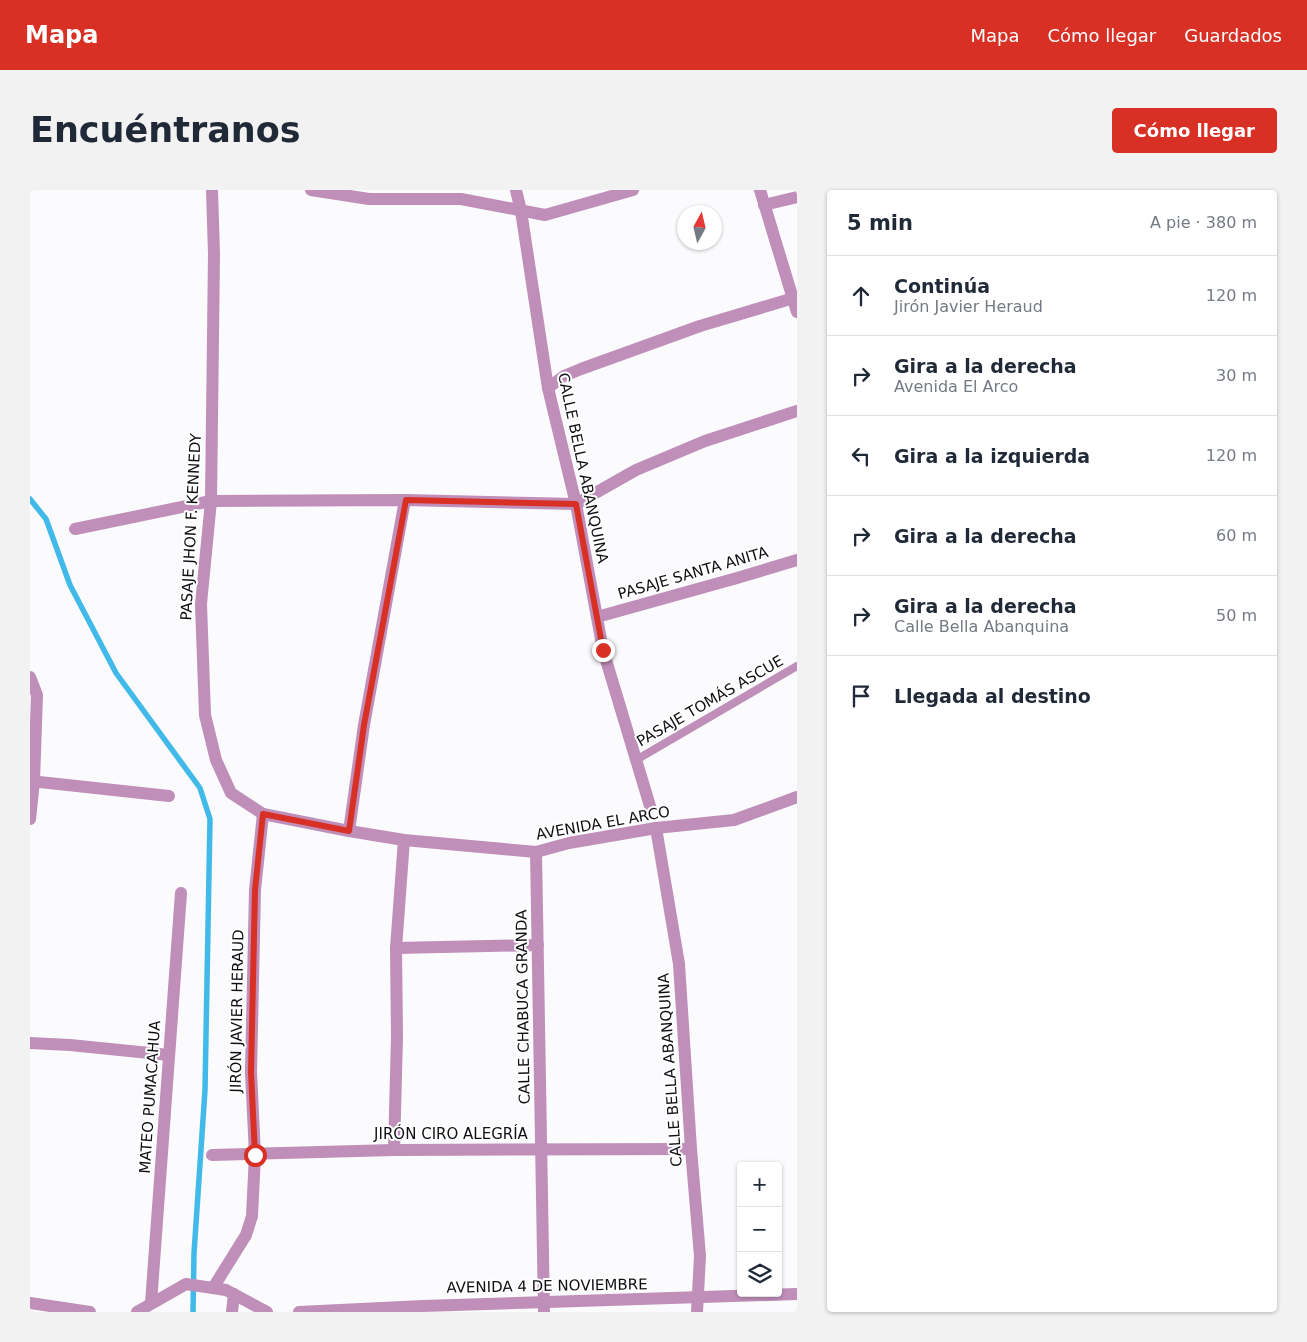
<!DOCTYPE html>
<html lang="es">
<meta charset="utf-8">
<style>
:root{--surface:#fff;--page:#f2f2f3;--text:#1f2937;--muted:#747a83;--line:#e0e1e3;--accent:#d93025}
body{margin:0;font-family:"DejaVu Sans",sans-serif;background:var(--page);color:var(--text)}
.controls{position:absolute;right:15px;bottom:15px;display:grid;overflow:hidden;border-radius:5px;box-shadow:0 1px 4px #0004}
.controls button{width:45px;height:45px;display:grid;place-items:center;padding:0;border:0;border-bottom:1px solid var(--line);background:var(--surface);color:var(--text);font:25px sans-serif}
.compass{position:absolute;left:647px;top:15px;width:45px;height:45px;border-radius:50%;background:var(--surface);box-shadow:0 1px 4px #0004;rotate:8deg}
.stop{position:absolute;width:15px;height:15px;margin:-11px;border:4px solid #d93025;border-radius:50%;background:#fff}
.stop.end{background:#d93025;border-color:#fff;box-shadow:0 1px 5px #0008}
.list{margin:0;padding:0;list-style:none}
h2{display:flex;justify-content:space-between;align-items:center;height:65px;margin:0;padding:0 20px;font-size:21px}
h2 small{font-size:16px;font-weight:400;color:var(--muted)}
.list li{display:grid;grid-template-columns:32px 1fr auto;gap:15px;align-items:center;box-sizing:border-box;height:80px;padding:0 20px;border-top:1px solid var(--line)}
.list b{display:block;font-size:19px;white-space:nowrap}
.list p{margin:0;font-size:16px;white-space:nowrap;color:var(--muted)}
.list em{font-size:16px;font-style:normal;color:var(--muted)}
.icon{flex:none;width:28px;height:28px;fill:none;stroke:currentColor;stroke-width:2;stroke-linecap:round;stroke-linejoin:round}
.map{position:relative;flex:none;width:767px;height:1122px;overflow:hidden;border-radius:5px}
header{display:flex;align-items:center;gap:30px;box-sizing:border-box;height:70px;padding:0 25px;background:var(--accent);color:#fff}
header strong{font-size:24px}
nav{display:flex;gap:28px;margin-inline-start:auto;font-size:18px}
.intro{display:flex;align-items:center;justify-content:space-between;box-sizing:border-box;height:120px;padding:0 30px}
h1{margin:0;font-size:35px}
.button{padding:12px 22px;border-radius:5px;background:var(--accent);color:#fff;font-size:18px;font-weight:700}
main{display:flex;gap:30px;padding:0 30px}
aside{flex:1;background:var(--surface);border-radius:5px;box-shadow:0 1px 4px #0004}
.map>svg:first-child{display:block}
</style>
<header>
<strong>Mapa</strong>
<nav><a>Mapa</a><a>Cómo llegar</a><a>Guardados</a></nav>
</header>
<div class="intro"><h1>Encuéntranos</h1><a class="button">Cómo llegar</a></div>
<main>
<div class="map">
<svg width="767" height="1122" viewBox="0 0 767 1122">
<rect width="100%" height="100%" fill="#fbfafd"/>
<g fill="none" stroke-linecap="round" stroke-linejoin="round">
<polyline stroke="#41b9e9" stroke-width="5.5" points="0,309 16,329 40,395 86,483 170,598 180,629 175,900 164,1063 163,1122"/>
<polyline stroke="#bf8eb9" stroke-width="8" points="606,570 767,476"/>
<g stroke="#bf8eb9" stroke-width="12">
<polyline points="182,0 184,64 181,311 171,414 175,525 186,570 201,603 233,624 319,641 374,650 506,662 539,653 626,638 704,630 767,607"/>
<polyline points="281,0 339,9 431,9 515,25 603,0"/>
<polyline points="486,0 491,21 518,198 546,314 573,460 620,616"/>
<polyline points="730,0 767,122"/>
<polyline points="734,15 767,7"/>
<polyline points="518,198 534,186 551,179 670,136 767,107"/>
<polyline points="45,339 181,311 375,310 546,314 606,280 675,251 767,221"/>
<polyline points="567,427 707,388 767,370"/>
<polyline points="0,487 7,505 4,591 0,629"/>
<polyline points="0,591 139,606"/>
<polyline points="626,638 649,774 661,959 670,1066 667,1122"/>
<polyline points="319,641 334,535 375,310"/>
<polyline points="506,662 514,1122"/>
<polyline points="366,758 508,755"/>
<polyline points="0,853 40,855 139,865"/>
<polyline points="364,960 367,847 366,758 374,650"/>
<polyline points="182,965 364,960 661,959"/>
<polyline points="183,1098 216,1045 222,1026 225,965 221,882 225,700 233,624"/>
<polyline points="0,1113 60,1122"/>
<polyline points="121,1113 151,703"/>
<polyline points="107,1122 156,1094 196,1100 237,1122"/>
<polyline points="202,1122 204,1104"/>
<polyline points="269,1122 393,1116 767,1104"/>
</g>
</g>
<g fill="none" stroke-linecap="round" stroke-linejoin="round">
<polyline stroke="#d93025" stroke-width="6" points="225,965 221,882 225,700 233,624 319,641 334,535 376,310 546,314 573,460"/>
</g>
<g text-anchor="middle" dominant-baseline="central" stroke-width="4" stroke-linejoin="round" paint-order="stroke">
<g font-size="15" fill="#0f0e13" stroke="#fff">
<text transform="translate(553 278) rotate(78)">CALLE BELLA ABANQUINA</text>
<text transform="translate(161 337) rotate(-87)">PASAJE JHON F. KENNEDY</text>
<text transform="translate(663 383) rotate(-16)">PASAJE SANTA ANITA</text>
<text transform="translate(680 511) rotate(-30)">PASAJE TOMÁS ASCUE</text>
<text transform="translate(573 633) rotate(-10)">AVENIDA EL ARCO</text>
<text transform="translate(493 817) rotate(-91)">CALLE CHABUCA GRANDA</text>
<text transform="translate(207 821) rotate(-89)">JIRÓN JAVIER HERAUD</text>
<text transform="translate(640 880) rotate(-94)">CALLE BELLA ABANQUINA</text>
<text transform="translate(120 907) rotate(-86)">MATEO PUMACAHUA</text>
<text x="421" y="944">JIRÓN CIRO ALEGRÍA</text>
<text transform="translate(517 1096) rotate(-1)">AVENIDA 4 DE NOVIEMBRE</text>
</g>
</g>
</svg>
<div class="controls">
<button>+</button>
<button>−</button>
<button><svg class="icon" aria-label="layers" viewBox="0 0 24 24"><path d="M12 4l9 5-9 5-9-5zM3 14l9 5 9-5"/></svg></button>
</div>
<svg class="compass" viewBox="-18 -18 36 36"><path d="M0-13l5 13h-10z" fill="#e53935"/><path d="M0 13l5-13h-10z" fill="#747a83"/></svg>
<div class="stop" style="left:225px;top:965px"></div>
<div class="stop end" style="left:573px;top:460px"></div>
</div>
<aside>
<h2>5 min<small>A pie · 380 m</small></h2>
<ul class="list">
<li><svg class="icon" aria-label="ahead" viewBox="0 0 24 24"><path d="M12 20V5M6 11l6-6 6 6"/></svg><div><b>Continúa</b><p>Jirón Javier Heraud</p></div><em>120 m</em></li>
<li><svg class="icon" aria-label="right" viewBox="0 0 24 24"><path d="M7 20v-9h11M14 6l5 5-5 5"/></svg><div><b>Gira a la derecha</b><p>Avenida El Arco</p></div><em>30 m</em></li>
<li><svg class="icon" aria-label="left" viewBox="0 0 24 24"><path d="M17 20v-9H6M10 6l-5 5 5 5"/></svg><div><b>Gira a la izquierda</b></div><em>120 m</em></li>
<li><svg class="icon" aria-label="right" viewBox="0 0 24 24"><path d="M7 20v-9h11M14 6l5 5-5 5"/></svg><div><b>Gira a la derecha</b></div><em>60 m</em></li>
<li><svg class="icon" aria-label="right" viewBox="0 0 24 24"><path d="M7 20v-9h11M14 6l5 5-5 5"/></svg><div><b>Gira a la derecha</b><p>Calle Bella Abanquina</p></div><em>50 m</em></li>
<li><svg class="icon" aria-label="arrive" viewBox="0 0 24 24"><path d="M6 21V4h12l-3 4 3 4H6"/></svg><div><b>Llegada al destino</b></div></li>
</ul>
</aside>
</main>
